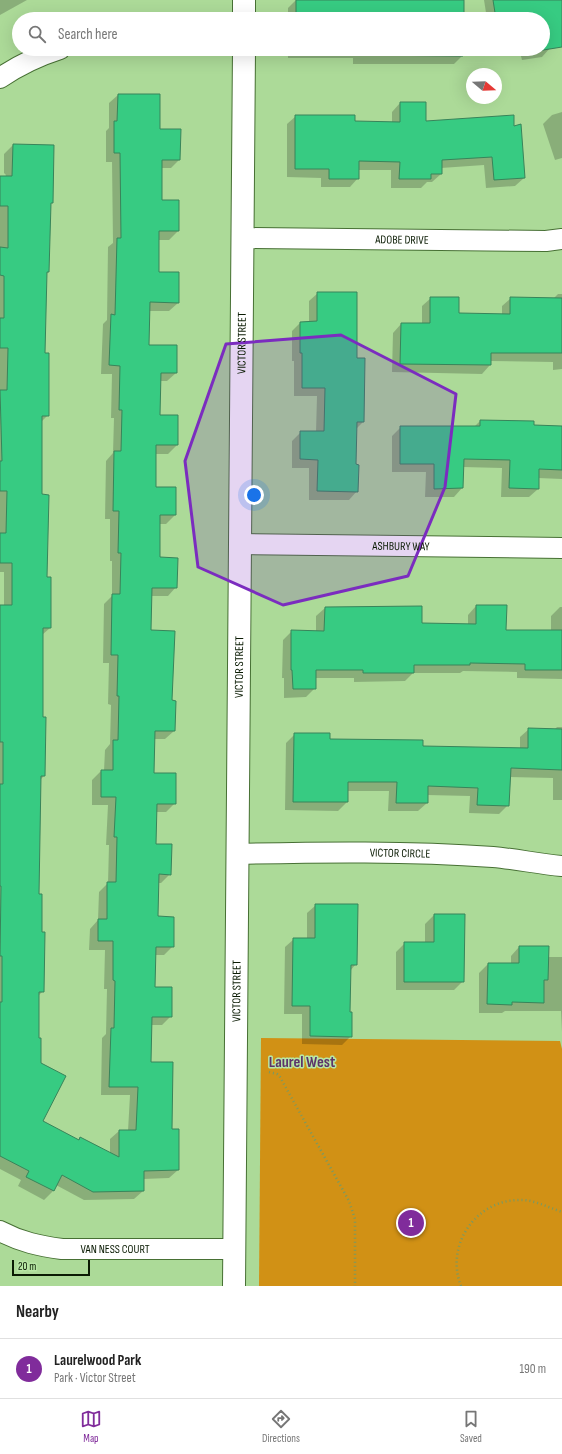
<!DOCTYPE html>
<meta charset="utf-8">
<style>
:root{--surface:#fff;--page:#f6f6f6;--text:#222;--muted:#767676;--line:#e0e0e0;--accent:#802c9b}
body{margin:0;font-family:"Sofia Sans Condensed",sans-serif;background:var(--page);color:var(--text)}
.compass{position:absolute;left:466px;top:68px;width:36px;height:36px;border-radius:50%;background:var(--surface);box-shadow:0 4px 16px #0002;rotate:109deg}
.scale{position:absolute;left:12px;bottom:10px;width:78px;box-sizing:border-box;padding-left:4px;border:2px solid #0a1b03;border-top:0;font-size:11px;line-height:14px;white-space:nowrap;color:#0a1b03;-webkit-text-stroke:3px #b8e7a5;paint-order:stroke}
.you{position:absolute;left:254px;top:495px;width:14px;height:14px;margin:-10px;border:3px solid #fff;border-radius:50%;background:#1a73e8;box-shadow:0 0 0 6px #1a73e833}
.badge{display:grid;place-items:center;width:26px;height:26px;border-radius:50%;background:var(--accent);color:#fff;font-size:13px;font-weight:700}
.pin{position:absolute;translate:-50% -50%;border:2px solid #fff;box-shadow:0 1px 4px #0006}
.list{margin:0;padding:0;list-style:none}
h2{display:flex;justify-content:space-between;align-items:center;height:52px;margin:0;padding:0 16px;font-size:17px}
h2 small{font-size:13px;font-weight:400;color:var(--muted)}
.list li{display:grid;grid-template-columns:26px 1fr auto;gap:12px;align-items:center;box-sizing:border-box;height:60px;padding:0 16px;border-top:1px solid var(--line)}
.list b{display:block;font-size:15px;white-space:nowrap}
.list p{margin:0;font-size:13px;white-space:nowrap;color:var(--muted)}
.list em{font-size:13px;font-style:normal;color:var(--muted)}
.icon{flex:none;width:22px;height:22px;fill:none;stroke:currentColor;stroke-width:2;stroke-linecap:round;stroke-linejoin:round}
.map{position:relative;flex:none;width:562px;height:1286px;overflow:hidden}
.search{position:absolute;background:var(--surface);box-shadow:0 4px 16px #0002;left:12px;right:12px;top:12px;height:44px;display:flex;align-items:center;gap:10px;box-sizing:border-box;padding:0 14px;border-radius:22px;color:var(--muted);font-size:15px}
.sheet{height:112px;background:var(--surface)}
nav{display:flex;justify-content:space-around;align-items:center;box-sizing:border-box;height:56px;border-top:1px solid var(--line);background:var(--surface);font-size:11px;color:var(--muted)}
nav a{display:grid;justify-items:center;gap:2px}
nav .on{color:var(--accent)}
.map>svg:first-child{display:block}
</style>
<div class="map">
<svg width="562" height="1286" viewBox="0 0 562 1286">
<rect width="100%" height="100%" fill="#acda98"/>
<polygon fill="#d19115" points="261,1038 560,1041 562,1049 562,1286 259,1286"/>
<g fill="#0003">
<polygon points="0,0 27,0 0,15"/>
<polygon points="296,0 463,0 463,19 288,19 288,8"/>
<polygon points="484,0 562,0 562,43 550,48 542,57 522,60 519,49 543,49 543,19 487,19"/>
<polygon points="288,49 463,49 462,56 454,64 353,64 353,58 288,58"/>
<polygon points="118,95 159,130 179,160 171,168 161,168 161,201 178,231 169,240 158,240 158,273 178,303 169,311 149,311 148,346 176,373 167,381 160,381 159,416 177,416 177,445 168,454 155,454 155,488 175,515 166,524 159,524 159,558 176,587 168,596 151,596 150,631 171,701 174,731 165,739 154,739 153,774 175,803 166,812 156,812 155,845 170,874 161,883 158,883 157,917 173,946 164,955 155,955 154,988 171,1016 162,1025 151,1025 150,1063 171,1130 178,1170 169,1178 143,1179 143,1191 134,1199 84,1200 56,1185 53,1191 44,1200 18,1186 21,1180 0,1169 0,606 4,606 4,572 0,572 0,177 5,177 6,175 4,173 4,154 13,145 53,146 52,202 49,205 48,272 46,275 44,354 48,415 41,422 41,495 50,628 42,635 42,718 44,776 40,780 38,895 43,991 38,996 38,1039 42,1121 78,1141 80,1139 110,1154 110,1139 119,1131 128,1131 130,1095 101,1095 102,1038 106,1034 107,989 104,989 105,950 89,950 90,929 98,920 99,892 108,883 109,845 106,845 108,805 92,805 92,780 101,771 104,771 105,750 110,744 111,705 108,704 109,663 103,663 104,604 112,596 112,561 110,561 110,519 105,519 106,461 113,453 114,418 111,418 112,374 101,374 103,324 107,320 108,247 113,243 112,162 106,162 106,131 109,128 109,103"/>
<polygon points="400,103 425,123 513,128 524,178 515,186 486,188 484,165 441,168 441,174 432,182 427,182 421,188 391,188 391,170 358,170 358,178 350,187 321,187 321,178 287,177 287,124 296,116 354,122 392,123 392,112"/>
<polygon points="562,112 562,158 555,160 543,124 552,115"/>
<polygon points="318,293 356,359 363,422 356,429 355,465 357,491 349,500 309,500 309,468 292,468 292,441 301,432 316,432 317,396 294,396 294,361 292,361 292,331 300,323 309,322 309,301"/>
<polygon points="558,294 562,294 562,369 553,370 553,362 490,361 490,365 482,374 392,372 393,333 401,324 422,324 422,306 431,298 458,314 502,315 502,306 511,298 554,298"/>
<polygon points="480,421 562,427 562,479 538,478 538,489 529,497 501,497 502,468 463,467 462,488 454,497 425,497 426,472 392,472 392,436 401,427 474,427"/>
<polygon points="476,606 505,631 551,631 551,616 560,607 562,607 562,679 517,678 517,672 463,671 460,673 413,673 405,681 354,682 354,678 315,678 315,688 306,697 284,698 284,678 282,678 283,640 292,631 316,632 316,616 325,608 421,624 468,625 468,615"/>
<polygon points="557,727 562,727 562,800 553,800 553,778 509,777 508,805 499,814 469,813 470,796 427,795 427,803 418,811 388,811 389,791 347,791 347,802 338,811 285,810 286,743 295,734 329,740 422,747 520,749 520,737 529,729 554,730"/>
<polygon points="316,905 356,964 350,971 349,1013 351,1036 342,1045 302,1044 302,1014 284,1014 285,947 294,939 307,939 307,913"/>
<polygon points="434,915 463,981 454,990 396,990 396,952 405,943 425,943 425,924"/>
<polygon points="519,947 548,957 562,957 562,1032 561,1011 505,1011 502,1013 479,1013 479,973 488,964 511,964 511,956"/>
</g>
<g fill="#37cb82" stroke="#38845a">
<rect x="296" y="0" width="168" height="19"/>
<polygon points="493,0 562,0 562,47 531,52 530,49 543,49 543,19 520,19 520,17 509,19 496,19"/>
<polygon points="296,49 464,49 463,56 361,55 361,50"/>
<polygon points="118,94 160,94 160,129 181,129 180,160 162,160 162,200 179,200 179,231 159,231 159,272 179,272 179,303 150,302 149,345 177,345 177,373 161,373 160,415 178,415 178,445 156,445 156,487 176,487 176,515 160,515 160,557 178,558 177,588 152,588 151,630 175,631 172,700 176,701 175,731 155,731 154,773 176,773 176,804 157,804 156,844 172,844 171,875 159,874 158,916 174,917 174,947 156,947 155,987 172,987 172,1017 152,1017 151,1062 173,1062 172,1129 179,1129 179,1170 144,1171 144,1191 93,1192 62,1175 54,1191 26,1177 29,1171 0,1156 0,1002 2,1002 2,956 0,956 1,886 0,886 0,784 3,784 3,742 0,742 0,605 12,605 12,563 0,563 0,533 6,533 7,491 0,491 0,461 2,461 0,390 7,390 8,348 0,348 0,318 4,318 4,276 0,275 0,247 8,248 8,206 0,206 0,176 12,176 13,144 54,145 53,203 51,203 49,272 47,272 45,353 49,353 49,416 42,416 42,494 49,495 47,577 51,577 51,628 43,628 43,717 46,717 45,776 41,776 39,894 42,894 42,932 45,932 44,992 39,992 39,1038 41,1038 41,1063 66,1076 43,1121 79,1140 80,1137 119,1157 119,1130 136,1130 138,1087 109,1087 111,1028 114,1028 115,981 113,980 113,941 98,941 98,919 107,919 107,882 116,882 117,837 114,837 116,797 101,797 101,770 113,770 113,740 118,740 119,696 117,696 118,655 111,655 112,594 120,594 121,553 118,553 119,511 113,511 114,451 121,451 122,410 119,410 120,366 109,365 111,314 115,315 117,238 121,238 120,153 114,153 114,121 117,121"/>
<polygon points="400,102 426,102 426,121 514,115 514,126 521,124 525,178 494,180 492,157 442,160 442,174 431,174 431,179 399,179 400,162 359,161 359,179 329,179 329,169 295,169 295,115 355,115 355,121 400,122"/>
<polygon points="317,292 357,292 357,358 365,358 364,422 357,422 356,464 359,465 358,492 317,491 318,460 300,459 300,431 324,431 325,388 302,388 302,353 300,353 300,322 317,321"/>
<polygon points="430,297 459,297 459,313 510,314 510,297 562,298 562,353 491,353 491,365 400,364 401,323 430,323"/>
<polygon points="480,420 534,421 534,425 562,426 562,470 539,469 539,489 509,488 510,460 464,459 463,488 434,489 434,464 400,464 400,426 480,426"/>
<polygon points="476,605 507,605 506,630 562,630 562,670 525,670 525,664 470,663 470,665 414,665 414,673 363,673 363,670 316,670 316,689 293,689 292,670 291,670 291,630 324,631 325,607 422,606 422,623 476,624"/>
<polygon points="528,728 562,729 562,770 511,768 509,806 477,805 478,788 428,786 428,803 396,803 397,782 348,782 348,802 293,802 294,733 330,733 330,739 423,740 423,746 528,748"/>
<polygon points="315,904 358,904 357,965 351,965 350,1012 352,1012 352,1037 310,1036 310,1006 292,1006 293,938 315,938"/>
<polygon points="434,914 465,914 464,982 404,982 404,942 434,942"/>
<polygon points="519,946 549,946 548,980 544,980 544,1003 512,1002 512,1005 487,1004 488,963 519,963"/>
</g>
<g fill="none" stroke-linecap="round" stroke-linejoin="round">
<g stroke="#477034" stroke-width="22">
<g id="minor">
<path d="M0,78C19,65 38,56 60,49"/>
<path id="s1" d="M242,238L546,241L562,239"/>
<path id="s2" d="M240,544L562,548"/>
<path id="s3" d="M237,854C322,852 408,851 493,857C516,859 539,864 562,866"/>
<path id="s4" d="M0,1231C21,1242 39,1246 62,1249H233"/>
</g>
</g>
<g stroke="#477034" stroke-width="24">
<g id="tertiary">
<polyline points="244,19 244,0"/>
<path id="s5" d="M234,1286L244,49"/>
</g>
</g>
<g stroke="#759a66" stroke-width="2.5" stroke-dasharray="1 3" stroke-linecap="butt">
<polyline points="269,1072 277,1074 280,1077 349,1201 355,1219 355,1286"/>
<path d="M461,1286C445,1246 475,1201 518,1200C533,1199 547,1207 562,1212"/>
</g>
<use href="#minor" stroke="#fff" stroke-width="20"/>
<use href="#tertiary" stroke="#fff" stroke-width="22"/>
</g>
<path fill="#7b2cbf" fill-opacity="0.2" stroke="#7b2cbf" stroke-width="3" stroke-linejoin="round" d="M341,335L456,394L445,487L408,576L283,605L198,567L185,461L226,344Z"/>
<g text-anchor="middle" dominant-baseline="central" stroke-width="3" stroke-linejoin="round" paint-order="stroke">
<g font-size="12" fill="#0a1b03" stroke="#b8e7a5">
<text stroke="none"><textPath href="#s1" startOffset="160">ADOBE DRIVE</textPath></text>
<text stroke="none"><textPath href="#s5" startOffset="943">VICTOR STREET</textPath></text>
<text stroke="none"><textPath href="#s2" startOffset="161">ASHBURY WAY</textPath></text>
<text stroke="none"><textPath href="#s5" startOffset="619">VICTOR STREET</textPath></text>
<text stroke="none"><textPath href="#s3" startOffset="163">VICTOR CIRCLE</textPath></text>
<text stroke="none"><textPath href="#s5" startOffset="295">VICTOR STREET</textPath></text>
<text stroke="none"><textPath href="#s4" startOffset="118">VAN NESS COURT</textPath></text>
</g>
<g font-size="16" font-weight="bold" fill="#5d346b" stroke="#b8e7a5">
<text x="302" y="1062">Laurel West</text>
</g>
</g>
</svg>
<svg class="compass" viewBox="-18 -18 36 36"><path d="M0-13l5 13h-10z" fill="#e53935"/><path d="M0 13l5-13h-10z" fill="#767676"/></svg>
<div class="scale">20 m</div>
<div class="you"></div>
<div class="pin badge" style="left:411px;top:1223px">1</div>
<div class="search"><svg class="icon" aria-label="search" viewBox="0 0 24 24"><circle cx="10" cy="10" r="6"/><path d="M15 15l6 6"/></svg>Search here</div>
</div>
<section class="sheet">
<h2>Nearby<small></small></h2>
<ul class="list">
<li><span class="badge">1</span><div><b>Laurelwood Park</b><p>Park · Victor Street</p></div><em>190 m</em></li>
</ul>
</section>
<nav>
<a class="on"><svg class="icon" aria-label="map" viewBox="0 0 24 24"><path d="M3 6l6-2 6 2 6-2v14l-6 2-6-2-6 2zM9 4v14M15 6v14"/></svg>Map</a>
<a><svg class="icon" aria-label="directions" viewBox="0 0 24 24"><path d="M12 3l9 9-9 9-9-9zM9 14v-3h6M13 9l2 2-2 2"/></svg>Directions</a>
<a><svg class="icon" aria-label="saved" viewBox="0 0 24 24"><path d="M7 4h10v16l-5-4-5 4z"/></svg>Saved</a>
</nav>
